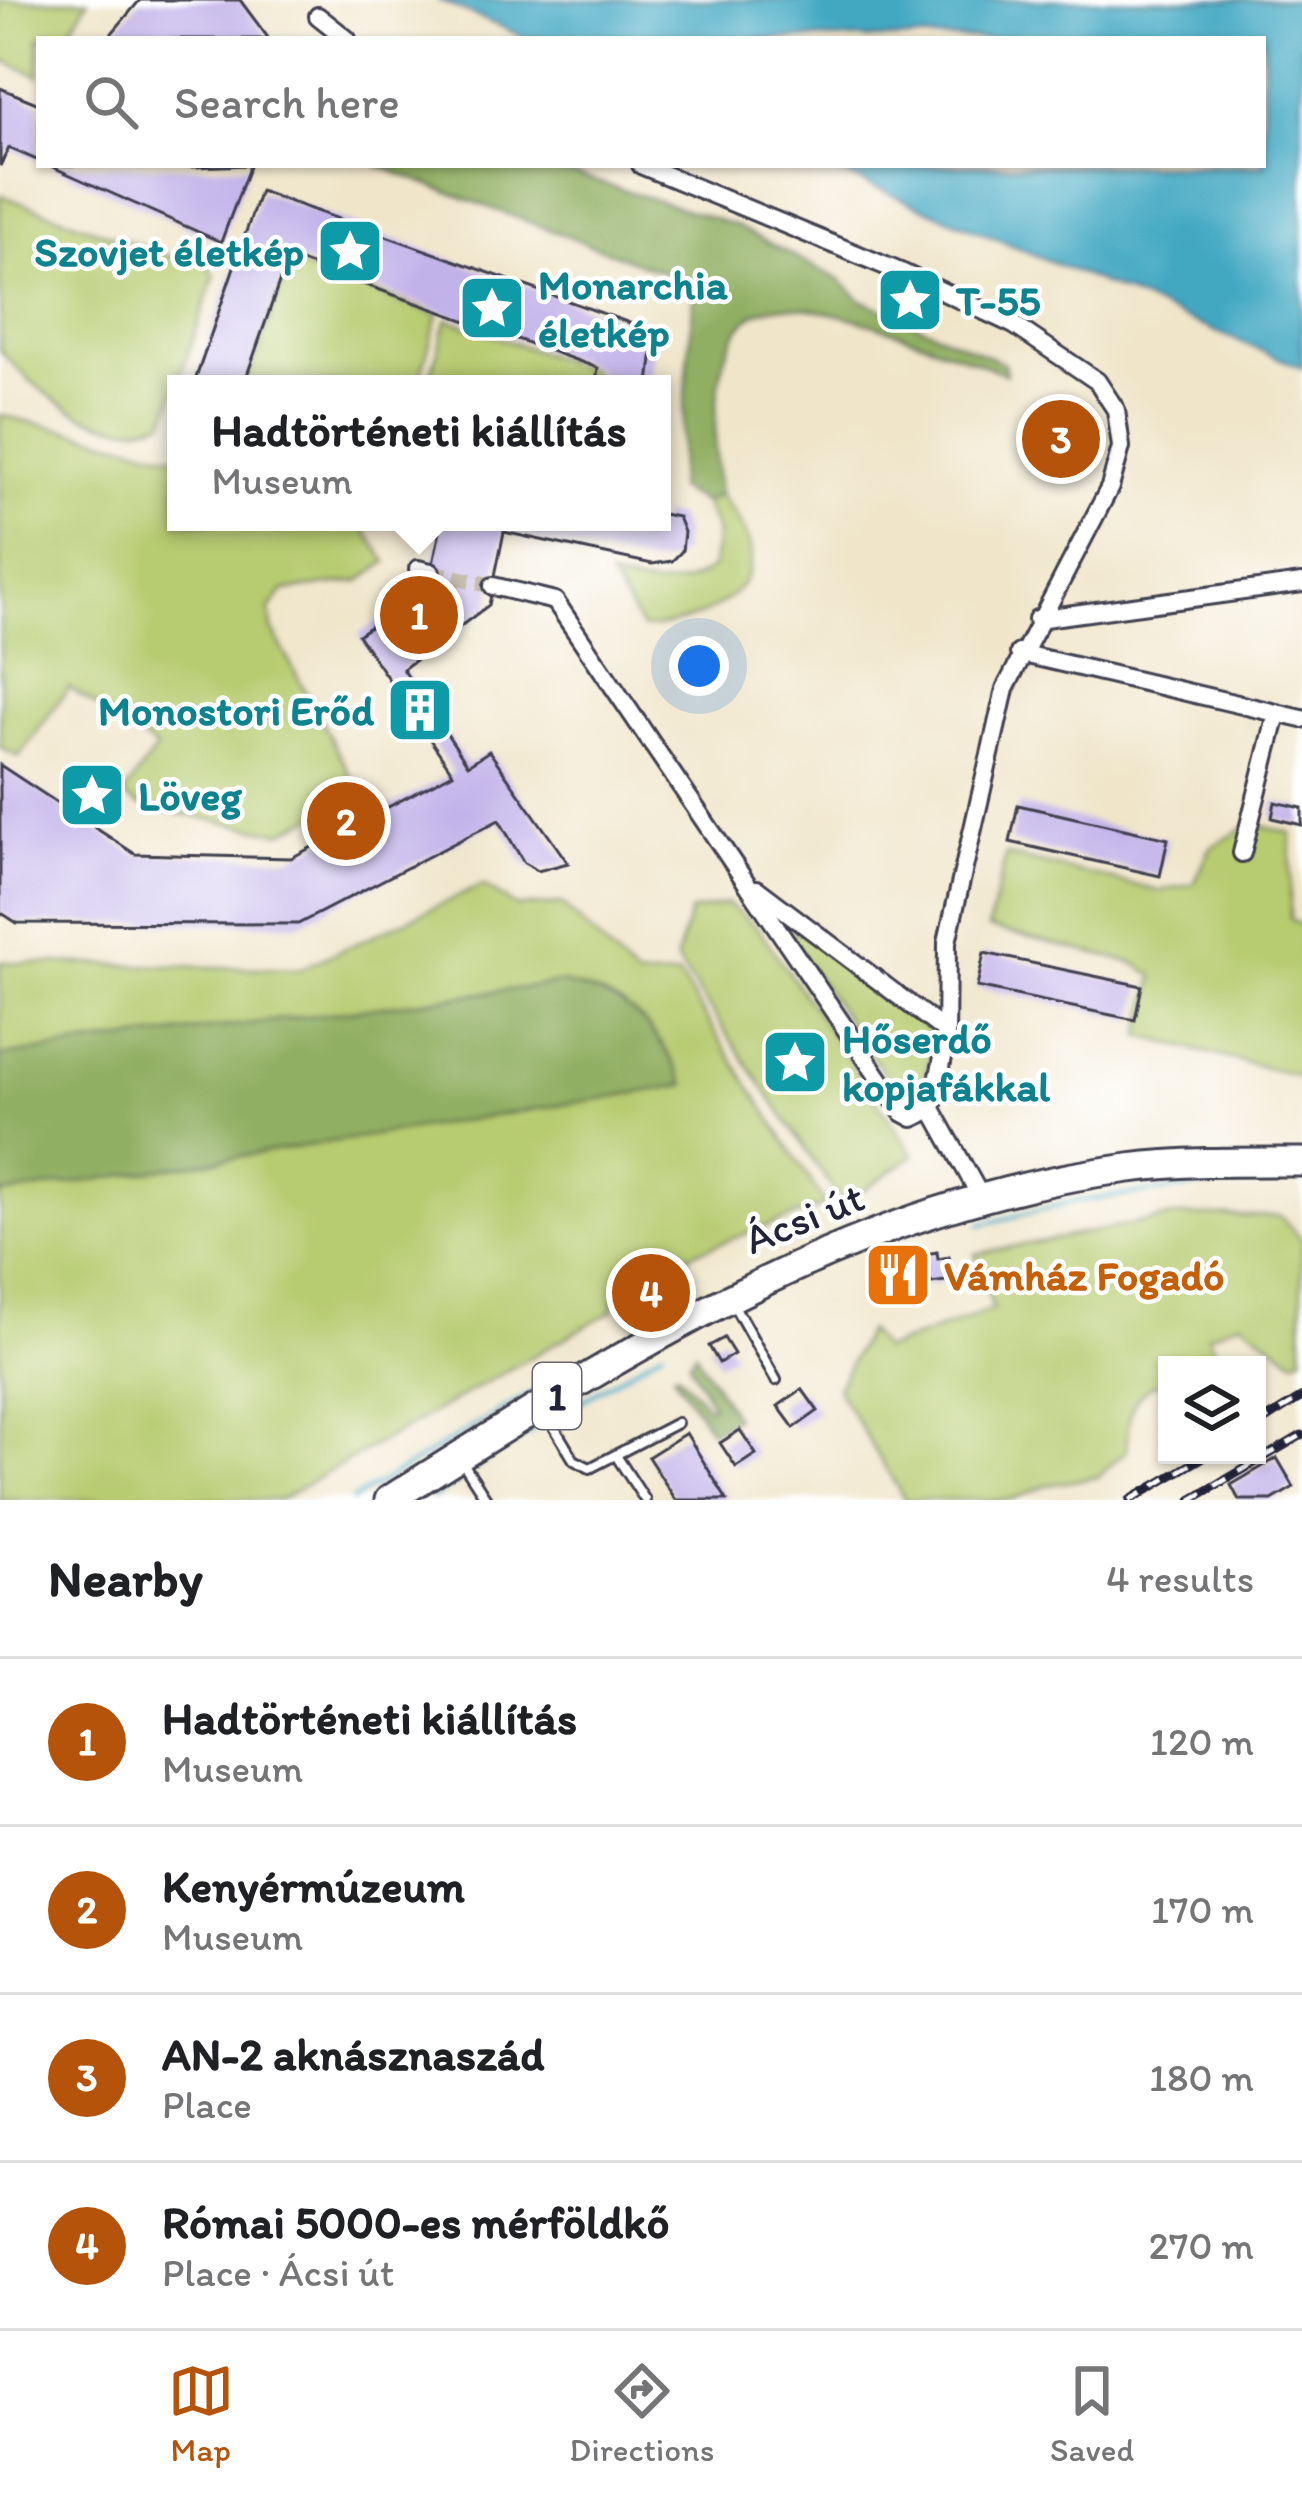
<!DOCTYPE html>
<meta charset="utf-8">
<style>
:root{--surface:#fff;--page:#f2f2f2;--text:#202124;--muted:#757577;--line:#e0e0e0;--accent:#b45309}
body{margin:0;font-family:Itim,sans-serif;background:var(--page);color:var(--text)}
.controls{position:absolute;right:36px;bottom:36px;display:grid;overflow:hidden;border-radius:0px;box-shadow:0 3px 9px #0004}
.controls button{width:108px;height:108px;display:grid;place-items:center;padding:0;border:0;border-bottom:3px solid var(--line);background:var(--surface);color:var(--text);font:60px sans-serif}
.you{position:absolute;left:699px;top:666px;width:42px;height:42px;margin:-30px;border:9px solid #fff;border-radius:50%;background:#1a73e8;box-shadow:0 0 0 18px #1a73e833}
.badge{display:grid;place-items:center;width:78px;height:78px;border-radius:50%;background:var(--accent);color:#fff;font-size:39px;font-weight:700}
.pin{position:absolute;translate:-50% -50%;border:6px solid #fff;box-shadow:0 3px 12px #0006}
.popup{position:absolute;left:167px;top:375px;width:504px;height:156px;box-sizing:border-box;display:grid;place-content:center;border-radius:0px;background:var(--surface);filter:drop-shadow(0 3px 9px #0005);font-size:39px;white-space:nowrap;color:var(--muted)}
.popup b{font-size:45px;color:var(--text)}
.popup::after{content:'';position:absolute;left:50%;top:100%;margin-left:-24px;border:24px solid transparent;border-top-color:var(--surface)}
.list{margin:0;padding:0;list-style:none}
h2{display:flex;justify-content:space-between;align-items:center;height:156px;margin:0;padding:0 48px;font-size:51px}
h2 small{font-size:39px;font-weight:400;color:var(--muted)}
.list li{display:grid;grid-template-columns:78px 1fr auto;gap:36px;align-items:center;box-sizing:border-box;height:168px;padding:0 48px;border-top:3px solid var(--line)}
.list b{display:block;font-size:45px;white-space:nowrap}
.list p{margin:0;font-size:39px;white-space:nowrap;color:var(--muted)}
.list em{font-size:39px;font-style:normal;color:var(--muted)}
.icon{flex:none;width:66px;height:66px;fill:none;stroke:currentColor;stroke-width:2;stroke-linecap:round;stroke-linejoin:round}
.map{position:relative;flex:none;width:1302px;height:1500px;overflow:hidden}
.search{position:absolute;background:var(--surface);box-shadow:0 3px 9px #0004;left:36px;right:36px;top:36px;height:132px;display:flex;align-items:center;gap:30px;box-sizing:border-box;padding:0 42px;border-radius:0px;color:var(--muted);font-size:45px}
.sheet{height:828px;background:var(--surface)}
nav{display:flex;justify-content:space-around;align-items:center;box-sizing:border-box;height:168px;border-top:3px solid var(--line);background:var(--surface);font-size:33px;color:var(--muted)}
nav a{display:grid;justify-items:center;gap:6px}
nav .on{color:var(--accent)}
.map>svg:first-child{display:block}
</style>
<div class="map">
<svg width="1302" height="1500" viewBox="0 0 1302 1500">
<rect width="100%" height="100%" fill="#fff"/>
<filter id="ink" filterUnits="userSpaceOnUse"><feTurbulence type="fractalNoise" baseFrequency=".00833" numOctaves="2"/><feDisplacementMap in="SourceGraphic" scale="24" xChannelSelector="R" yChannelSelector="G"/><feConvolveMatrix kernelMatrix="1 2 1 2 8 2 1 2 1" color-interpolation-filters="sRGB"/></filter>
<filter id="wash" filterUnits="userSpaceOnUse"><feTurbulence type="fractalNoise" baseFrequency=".004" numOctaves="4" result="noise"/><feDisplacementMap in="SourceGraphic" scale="48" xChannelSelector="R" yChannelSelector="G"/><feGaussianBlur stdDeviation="2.7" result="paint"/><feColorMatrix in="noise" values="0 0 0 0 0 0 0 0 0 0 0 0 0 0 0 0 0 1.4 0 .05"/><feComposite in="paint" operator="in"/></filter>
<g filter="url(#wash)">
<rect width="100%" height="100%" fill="#f0e5c9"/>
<g fill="#b7cb6f" stroke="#6c7655" stroke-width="3">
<polygon points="0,0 88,0 65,39 39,39 39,76 0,59"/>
<path d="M0,195L183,261L192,256L205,261L215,276L165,420C104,446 38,393 0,350Z"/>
<polygon points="290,263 438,315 418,384 246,384"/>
<polygon points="447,319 594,372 592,384 428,384"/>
<polygon points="0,415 176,456 176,522 360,522 387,562 360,581 283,591 270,609 272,629 360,793 280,833 140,806 123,796 156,748 69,687 19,757 0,747"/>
<path d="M719,494C732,512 748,530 751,553C756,602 679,628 642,628L610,578C648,588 681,592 713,567L717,532L704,503Z"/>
<polygon points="1252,824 1291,833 1290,919 1302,926 1302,1077 1141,1036 1154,976 1134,963 988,928 1006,855 1160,891 1194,884 1211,847"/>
<polygon points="483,885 517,907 562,904 636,978 679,976 826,1205 695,1252 615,1298 612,1311 279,1500 0,1500 0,962 300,969"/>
<polygon points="727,904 759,929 914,1155 843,1204 676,959 690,912"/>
<path d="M797,928L929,1030C935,1052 925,1091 907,1106L790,939Z"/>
<path d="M1176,1216H1280L1302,1239V1356L1295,1360L1241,1321L1208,1335L1223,1365H1167V1381C1128,1389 1129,1416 1126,1451L1097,1477L1046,1485L1011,1500H905L837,1389L867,1330L883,1350L993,1309L975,1254Z"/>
<polygon points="673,1269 686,1293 633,1323 619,1300"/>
</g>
<g fill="#91af62" stroke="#5a684e" stroke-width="3">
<path d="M376,165H543L646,197L734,225L840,280L860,299L1004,363L1006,374C957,354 816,295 767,309C707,326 713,446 719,494L704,503L677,489L695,284Z"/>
<path d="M561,983C627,996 656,1024 685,1085L0,1195V1056Z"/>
<polygon points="695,1352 735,1418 711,1431 673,1374 677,1372 708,1407 712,1405 689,1362"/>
</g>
<polygon fill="#42a8c2" stroke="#32657e" stroke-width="3" points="438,0 1302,0 1302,368 822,165 1263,165 1263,39 529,39"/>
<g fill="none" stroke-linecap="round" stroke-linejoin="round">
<g stroke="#42a8c2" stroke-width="4.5">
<polyline points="980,1225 1076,1201 1302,1175"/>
<polyline points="561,1414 663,1350"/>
<polyline points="503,1450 538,1427"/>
<polyline points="474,1470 492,1457"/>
<polyline points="434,1498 462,1479"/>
<polyline points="352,1500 655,1318"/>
</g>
</g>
<g id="blocks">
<g fill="#c1b2e9">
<polygon points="140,0 240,0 269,39 107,39"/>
<polygon points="0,88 39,104 39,161 9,148 0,166"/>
<polygon points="48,165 193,167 250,165 221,242"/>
<polygon points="260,191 655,332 649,384 596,384 598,368 288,257 244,384 194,384"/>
<polygon points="662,514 678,517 684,532 682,551 672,561 652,564 504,532 489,605 403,669 468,765 489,751 568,863 538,871 524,863 499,820 298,924 17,923 0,912 0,765 135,854 291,858 453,773 358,635 428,587 442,522 662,522"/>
<polygon points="1275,802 1302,808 1302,825 1272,818"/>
<polygon points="1018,805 1168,839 1160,876 1010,842"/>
<polygon points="984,953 1142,986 1135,1020 977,987"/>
<polygon points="937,1252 938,1259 949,1257 953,1280 894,1288 891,1266 927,1261 926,1254"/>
<polygon points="724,1338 734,1354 719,1363 709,1346"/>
<polygon points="802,1389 818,1411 794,1428 778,1406"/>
<polygon points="740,1430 756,1454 736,1467 720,1443"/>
<polygon points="686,1433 727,1500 676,1500 648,1457"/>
<polygon points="1277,1458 1294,1487 1272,1500 1239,1500 1231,1485"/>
</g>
</g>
</g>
<g filter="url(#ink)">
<use href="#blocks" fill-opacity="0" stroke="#413f50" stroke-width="3"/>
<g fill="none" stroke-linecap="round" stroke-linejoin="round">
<polyline stroke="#c7bead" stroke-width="16" stroke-dasharray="16 8" stroke-linecap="butt" points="431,572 493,586"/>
<g stroke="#413f50" stroke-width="14">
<g id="service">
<polyline points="732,1302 776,1380"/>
<polyline points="545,1412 574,1460 590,1468 677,1423"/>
<polyline points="617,1457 645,1500"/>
<polyline points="463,1463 487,1500"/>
</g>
</g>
<g stroke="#413f50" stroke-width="22">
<g id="minor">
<polyline points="318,16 347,39"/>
<polyline points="641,165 905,274 1014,325 1097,381 1116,410 1121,447 1110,487 1005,689 947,942 946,1043 932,1109 982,1199"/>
<polyline points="418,569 431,572"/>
<polyline points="493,586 555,601 902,1112 913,1118 932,1109"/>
<polyline points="1037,619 1302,583"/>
<polyline points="1019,653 1302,719"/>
<polyline points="1242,853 1277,714"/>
<polyline points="757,889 945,1031"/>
</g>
</g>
<g stroke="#413f50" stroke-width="33">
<path id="primary" d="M389,1500C622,1354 849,1204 1129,1168C1186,1161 1245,1162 1302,1162"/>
</g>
<use href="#service" stroke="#fff" stroke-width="8"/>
<use href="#minor" stroke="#fff" stroke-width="16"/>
<use href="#primary" stroke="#fff" stroke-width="27"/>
<g stroke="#22223b" stroke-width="9">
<g id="rail">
<polyline points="1257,1425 1302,1397"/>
<polyline points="1130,1500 1207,1455"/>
<polyline points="1191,1500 1302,1435"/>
</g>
</g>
<use href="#rail" stroke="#fff" stroke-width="4.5" stroke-dasharray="14" stroke-linecap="butt"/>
</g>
</g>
<defs>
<g id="sight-square" transform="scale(3.45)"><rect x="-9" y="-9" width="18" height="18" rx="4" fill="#0f9aa8" stroke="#fff"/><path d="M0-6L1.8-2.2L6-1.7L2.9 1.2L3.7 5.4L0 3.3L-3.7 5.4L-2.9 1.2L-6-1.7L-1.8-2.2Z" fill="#fff"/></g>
<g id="building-square" transform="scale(3.45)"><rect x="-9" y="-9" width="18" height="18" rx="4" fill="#0f9aa8" stroke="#fff"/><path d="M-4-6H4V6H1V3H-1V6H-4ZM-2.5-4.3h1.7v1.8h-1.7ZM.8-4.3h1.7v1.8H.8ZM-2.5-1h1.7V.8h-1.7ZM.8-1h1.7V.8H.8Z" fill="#fff"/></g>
<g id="restaurant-square" transform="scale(3.45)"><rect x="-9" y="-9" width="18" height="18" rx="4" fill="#e8710a" stroke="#fff"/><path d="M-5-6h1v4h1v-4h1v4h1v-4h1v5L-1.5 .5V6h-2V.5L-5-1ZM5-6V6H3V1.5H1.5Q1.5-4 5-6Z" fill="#fff"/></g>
</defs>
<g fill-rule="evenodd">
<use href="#sight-square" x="350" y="251"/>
<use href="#sight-square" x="910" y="300"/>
<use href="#sight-square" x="492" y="308"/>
<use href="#building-square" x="420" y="710"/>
<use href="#sight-square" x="92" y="795"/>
<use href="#sight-square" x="795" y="1062"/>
<use href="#restaurant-square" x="898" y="1275"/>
</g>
<g text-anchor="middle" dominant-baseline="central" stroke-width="9" stroke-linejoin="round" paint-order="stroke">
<rect fill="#fff" stroke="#646476" stroke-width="3" x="533" y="1363" width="48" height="66" rx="9"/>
<g font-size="39" font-weight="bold" fill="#22223b">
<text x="557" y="1396">1</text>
</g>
<g font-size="42" font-weight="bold" fill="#0d838f" stroke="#fff" text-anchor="start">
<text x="304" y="251" text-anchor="end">Szovjet életkép</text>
<text x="538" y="284">Monarchia<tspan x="538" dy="48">életkép</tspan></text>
<text x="956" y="300">T-55</text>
<text x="374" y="710" text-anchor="end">Monostori Erőd</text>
<text x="138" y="795">Löveg</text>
<text x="842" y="1038">Hőserdő<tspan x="842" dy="48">kopjafákkal</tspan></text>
</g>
<g font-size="42" fill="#22223b" stroke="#fff">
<text transform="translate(804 1218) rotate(-22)">Ácsi út</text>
</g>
<g font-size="42" font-weight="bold" fill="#c56008" stroke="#fff" text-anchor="start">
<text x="944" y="1275">Vámház Fogadó</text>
</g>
</g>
</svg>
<div class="controls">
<button><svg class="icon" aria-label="layers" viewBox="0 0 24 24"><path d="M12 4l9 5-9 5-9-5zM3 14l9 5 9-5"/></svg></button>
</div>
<div class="you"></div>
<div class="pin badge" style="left:419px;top:615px">1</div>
<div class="popup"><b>Hadtörténeti kiállítás</b>Museum</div>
<div class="pin badge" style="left:346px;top:821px">2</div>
<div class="pin badge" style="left:1061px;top:439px">3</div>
<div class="pin badge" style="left:651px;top:1293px">4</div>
<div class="search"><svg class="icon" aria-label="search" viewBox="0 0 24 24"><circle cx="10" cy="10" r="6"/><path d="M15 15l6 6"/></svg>Search here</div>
</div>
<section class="sheet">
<h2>Nearby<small>4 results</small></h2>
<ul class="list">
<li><span class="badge">1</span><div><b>Hadtörténeti kiállítás</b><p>Museum</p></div><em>120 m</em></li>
<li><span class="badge">2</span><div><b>Kenyérmúzeum</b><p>Museum</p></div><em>170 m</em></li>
<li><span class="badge">3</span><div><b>AN-2 aknásznaszád</b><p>Place</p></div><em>180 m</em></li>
<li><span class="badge">4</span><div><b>Római 5000-es mérföldkő</b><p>Place · Ácsi út</p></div><em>270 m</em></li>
</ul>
</section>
<nav>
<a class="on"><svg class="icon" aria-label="map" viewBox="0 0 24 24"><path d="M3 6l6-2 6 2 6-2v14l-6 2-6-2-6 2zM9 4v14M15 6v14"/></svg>Map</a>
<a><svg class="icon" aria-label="directions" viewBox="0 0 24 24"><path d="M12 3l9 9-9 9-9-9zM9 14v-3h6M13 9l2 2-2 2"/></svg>Directions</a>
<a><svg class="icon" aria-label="saved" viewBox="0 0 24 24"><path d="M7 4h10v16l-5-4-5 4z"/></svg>Saved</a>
</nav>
